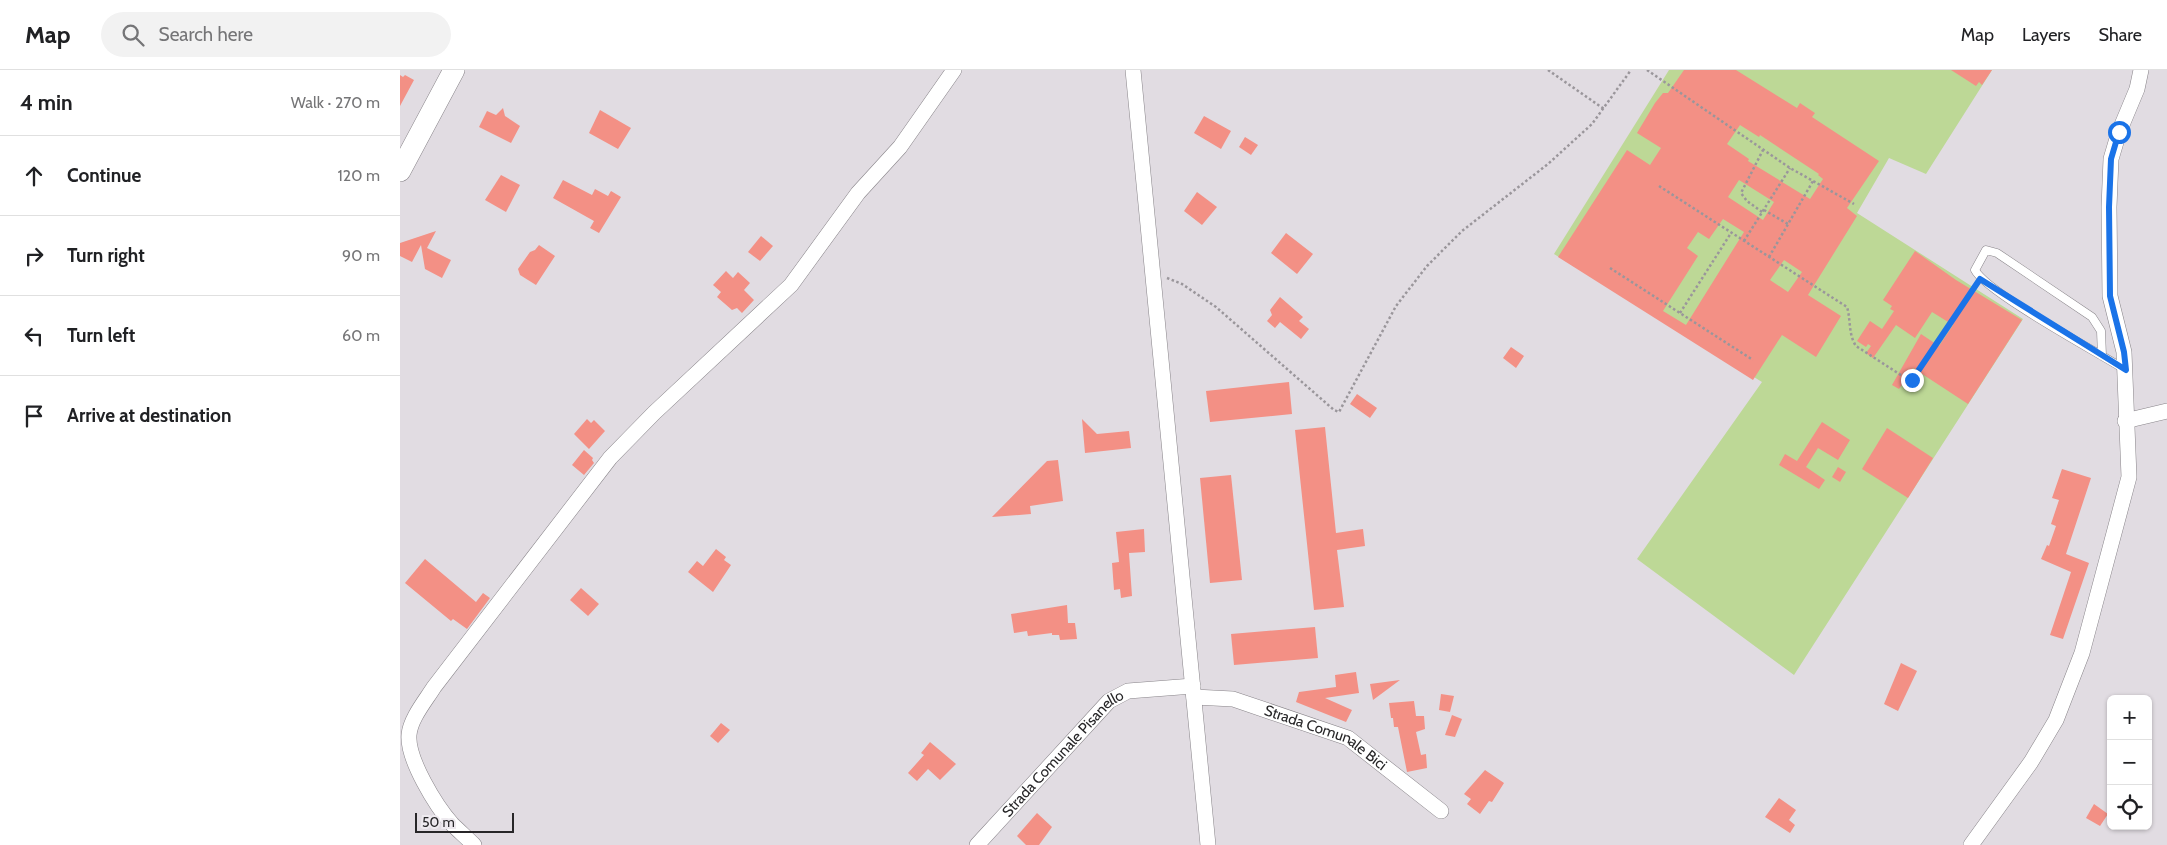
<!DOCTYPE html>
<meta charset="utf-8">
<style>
:root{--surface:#fff;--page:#f2f2f2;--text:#202124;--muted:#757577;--line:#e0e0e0}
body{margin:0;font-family:Cabin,sans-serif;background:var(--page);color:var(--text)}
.controls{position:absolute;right:15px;bottom:15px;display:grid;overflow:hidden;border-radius:8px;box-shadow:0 1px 4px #0004}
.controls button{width:45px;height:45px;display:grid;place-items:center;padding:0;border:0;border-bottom:1px solid var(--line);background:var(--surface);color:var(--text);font:25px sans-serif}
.scale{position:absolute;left:15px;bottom:12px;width:99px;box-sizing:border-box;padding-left:5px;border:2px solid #272628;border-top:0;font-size:14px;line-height:18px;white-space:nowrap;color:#272628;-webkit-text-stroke:4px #eeeaef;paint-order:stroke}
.stop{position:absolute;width:15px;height:15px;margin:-11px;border:4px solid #1a73e8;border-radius:50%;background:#fff}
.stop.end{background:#1a73e8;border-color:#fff;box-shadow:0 1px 5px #0008}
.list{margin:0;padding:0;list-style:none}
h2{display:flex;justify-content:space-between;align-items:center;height:65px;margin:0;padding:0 20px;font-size:21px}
h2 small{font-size:16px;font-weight:400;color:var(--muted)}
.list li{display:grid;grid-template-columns:32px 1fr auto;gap:15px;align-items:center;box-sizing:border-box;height:80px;padding:0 20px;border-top:1px solid var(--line)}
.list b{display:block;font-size:19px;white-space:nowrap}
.list em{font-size:16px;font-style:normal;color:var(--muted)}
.icon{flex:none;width:28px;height:28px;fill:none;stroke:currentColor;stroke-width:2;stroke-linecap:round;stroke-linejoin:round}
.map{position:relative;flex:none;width:1767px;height:775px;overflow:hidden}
header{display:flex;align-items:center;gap:30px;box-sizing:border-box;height:70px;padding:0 25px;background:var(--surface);border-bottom:1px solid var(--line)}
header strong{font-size:24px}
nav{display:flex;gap:28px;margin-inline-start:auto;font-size:18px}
.search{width:350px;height:45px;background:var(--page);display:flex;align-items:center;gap:12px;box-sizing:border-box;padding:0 18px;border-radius:28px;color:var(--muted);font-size:19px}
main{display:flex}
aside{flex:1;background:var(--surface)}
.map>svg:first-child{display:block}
</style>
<header>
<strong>Map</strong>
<div class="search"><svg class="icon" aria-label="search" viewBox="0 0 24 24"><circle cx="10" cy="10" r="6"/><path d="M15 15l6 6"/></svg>Search here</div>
<nav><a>Map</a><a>Layers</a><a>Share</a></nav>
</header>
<main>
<aside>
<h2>4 min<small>Walk · 270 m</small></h2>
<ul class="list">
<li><svg class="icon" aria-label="ahead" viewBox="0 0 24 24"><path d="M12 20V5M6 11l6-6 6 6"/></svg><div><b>Continue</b></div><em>120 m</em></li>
<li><svg class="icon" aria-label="right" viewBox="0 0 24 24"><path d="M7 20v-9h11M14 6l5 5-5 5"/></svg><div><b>Turn right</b></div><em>90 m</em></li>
<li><svg class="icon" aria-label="left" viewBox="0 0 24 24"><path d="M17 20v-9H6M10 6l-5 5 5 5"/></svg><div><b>Turn left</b></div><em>60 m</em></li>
<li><svg class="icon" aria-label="arrive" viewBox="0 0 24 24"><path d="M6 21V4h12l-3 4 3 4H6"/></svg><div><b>Arrive at destination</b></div></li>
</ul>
</aside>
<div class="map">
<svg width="1767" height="775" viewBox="0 0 1767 775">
<rect width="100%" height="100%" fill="#e1dce2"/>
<polygon fill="#bdd896" points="1269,0 1592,0 1526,104 1489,88 1457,143 1623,249 1394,605 1237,489 1362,312 1154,184"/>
<g fill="#f39085" fill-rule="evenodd">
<path d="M1284,0H1336L1397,38L1400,33L1415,43L1412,47L1479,91L1447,138L1457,146L1408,225L1441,246L1416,287L1382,265L1353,310L1158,187L1227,80L1250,95L1261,78L1237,63L1255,33L1263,23H1268ZM1340,55L1359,67L1360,65L1419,104L1418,105L1423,109L1410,129L1348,91L1349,89L1327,74ZM1339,110L1374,132L1363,150L1328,127ZM1323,149L1344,162L1286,255L1263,241L1298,186L1287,178L1298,162L1309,169ZM1384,190L1402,202L1388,222L1370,210Z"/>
<polygon points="1551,0 1592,0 1582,15 1579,12 1576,16"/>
<polygon points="0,5 3,7 5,5 14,10 0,36"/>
<polygon points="103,38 105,46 120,56 111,73 79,57 87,41 96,45"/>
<polygon points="200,40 231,58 218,79 189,63"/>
<polygon points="804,46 831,61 821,79 794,63"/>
<polygon points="845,67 858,75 851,85 839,77"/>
<polygon points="101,105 120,115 106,142 85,130"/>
<polygon points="163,110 192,125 195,119 208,126 211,121 221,127 199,163 190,158 194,151 153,128"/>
<polygon points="797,122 817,137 802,155 784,141"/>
<polygon points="36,161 27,178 51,190 42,208 25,199 21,175 12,192 0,186 0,173"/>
<polygon points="886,163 913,184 897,204 871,183"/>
<polygon points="361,166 373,176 360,191 348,182"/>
<polygon points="139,175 155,186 136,215 120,205 118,199 130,182 135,180"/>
<polygon points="1515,181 1556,210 1622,250 1568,334 1513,298 1499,319 1492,315 1521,264 1539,276 1553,255 1532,242 1515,268 1496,255 1473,288 1466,283 1471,276 1468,274 1466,277 1457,271 1470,251 1482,259 1494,241 1490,239 1492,236 1483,230"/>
<polygon points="326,201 333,208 338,202 350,213 344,220 354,230 342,243 337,238 332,240 317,227 321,222 313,215"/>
<polygon points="880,227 903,247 899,251 909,259 901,269 880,252 875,258 867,251 872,245 870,240"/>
<polygon points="1111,277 1124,286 1116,298 1103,288"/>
<polygon points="889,312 892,344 810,352 806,321"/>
<polygon points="957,324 977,338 970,348 950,334"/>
<polygon points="187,349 191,353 194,350 205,361 189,379 174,364"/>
<polygon points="682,349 697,364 729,361 731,378 685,383"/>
<polygon points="1422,352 1450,370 1438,390 1418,378 1406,397 1425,410 1419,419 1379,395 1385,384 1397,391"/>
<polygon points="925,357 936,463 963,459 965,476 937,480 944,537 914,540 895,360"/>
<polygon points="1487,358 1533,388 1508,428 1462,399"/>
<polygon points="184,380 193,388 192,390 194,393 184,405 172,395"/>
<polygon points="658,390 663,431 630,436 631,444 592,447 647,391"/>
<polygon points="1438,397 1446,402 1440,412 1432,407"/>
<polygon points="1662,399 1691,408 1666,484 1689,493 1663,569 1650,565 1671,502 1641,489 1647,475 1649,476 1656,456 1651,454 1659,430 1652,428"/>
<polygon points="831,405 842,510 810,513 800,408"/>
<polygon points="744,459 745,482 729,483 732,526 721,528 720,519 714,520 712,493 719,492 716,462"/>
<polygon points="316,479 326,487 324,490 331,495 313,522 288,502 297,491 303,496"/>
<polygon points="25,489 76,532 83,523 90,528 67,559 53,549 51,551 5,513"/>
<polygon points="181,518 199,534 188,546 170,530"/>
<polygon points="667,535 668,553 675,553 677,569 660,570 659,565 652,565 652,563 628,566 627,561 614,563 611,544"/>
<polygon points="915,557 918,588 834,595 831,564"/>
<polygon points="1501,593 1517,601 1498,641 1484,634"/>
<polygon points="956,602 959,623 925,628 952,640 946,652 896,632 899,622 936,617 935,605"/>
<polygon points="1000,610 973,630 970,614"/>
<polygon points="1041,624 1054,626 1050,642 1039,640"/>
<polygon points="1014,631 1016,646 1024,646 1025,659 1016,662 1021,685 1026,684 1027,698 1007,702 998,657 994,657 993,648 991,648 989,633"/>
<polygon points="1052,645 1062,649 1055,667 1045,665"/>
<polygon points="321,653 330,660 318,673 310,666"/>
<polygon points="530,672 556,694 540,710 528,699 517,711 508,703 524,685 521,683"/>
<polygon points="1085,700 1104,713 1092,732 1089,731 1080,744 1067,734 1071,729 1064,724"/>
<polygon points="1379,728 1396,740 1389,750 1395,755 1390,763 1365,747"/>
<polygon points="1694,734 1708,744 1700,756 1686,748"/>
<polygon points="637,743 652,757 639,775 626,775 617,766"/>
</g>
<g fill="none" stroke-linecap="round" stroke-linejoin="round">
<g stroke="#888489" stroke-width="9">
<path id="lane" d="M1702,286L1701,261L1692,247L1597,183L1586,180L1575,200C1586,222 1697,282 1724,299"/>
</g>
<g stroke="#888489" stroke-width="16">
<g id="street">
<polyline points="733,0 808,775"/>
<polyline points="1725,351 1767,341"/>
<path id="s1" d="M794,627L833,629L948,668L1041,741"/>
<path d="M74,775C67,768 59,761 52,754C36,736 7,689 9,665C10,649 26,630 34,617L210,388L254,343L391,215L458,123L500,77L554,0"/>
<path id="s2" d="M577,775L709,631L728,621L793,616"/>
<polyline points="1571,775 1631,692 1656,650 1682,583 1729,407 1724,282 1710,226 1709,137 1711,89 1719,62 1737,19 1741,0"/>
</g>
</g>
<g stroke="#888489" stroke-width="22">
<polyline id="secondary" points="0,101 54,0"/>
</g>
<g stroke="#9a969b" stroke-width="2.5" stroke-dasharray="2.5 2.5" stroke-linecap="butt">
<polyline points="1148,0 1204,39"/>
<polyline points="1247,0 1390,98 1454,134"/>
<path d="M1259,116L1447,237C1451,250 1448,264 1456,276L1507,309L1512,310L1519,302L1576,215"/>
<polyline points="1364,140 1388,154"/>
<polyline points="1362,142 1347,131 1341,123 1363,80"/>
<polyline points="1344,171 1390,98"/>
<polyline points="1369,187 1413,111"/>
<polyline points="1210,198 1353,290"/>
<polyline points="767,208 782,214 816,237 934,340 939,342 996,236 1027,196 1062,161 1148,94 1192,54 1231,0"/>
<polyline points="1280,243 1331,163"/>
</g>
<use href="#lane" stroke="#fff" stroke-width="8"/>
<use href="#street" stroke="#fff" stroke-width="15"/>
<use href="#secondary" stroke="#fff" stroke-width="21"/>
</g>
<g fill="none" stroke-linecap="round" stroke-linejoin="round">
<polyline stroke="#1a73e8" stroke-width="6" points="1512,310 1580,209 1726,300 1724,282 1710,226 1709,137 1711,89 1719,62"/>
</g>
<g text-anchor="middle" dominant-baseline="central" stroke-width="4.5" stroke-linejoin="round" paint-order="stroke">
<g font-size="15" fill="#272628" stroke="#eeeaef">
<text stroke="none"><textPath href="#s1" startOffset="140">Strada Comunale Bici</textPath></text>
<text stroke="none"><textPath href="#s2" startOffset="126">Strada Comunale Pisanello</textPath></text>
</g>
</g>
</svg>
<div class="controls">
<button>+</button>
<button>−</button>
<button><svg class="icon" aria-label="locate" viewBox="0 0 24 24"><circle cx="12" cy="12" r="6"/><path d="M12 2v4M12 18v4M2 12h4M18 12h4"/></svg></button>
</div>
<div class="scale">50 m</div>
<div class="stop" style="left:1719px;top:62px"></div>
<div class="stop end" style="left:1512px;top:310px"></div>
</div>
</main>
